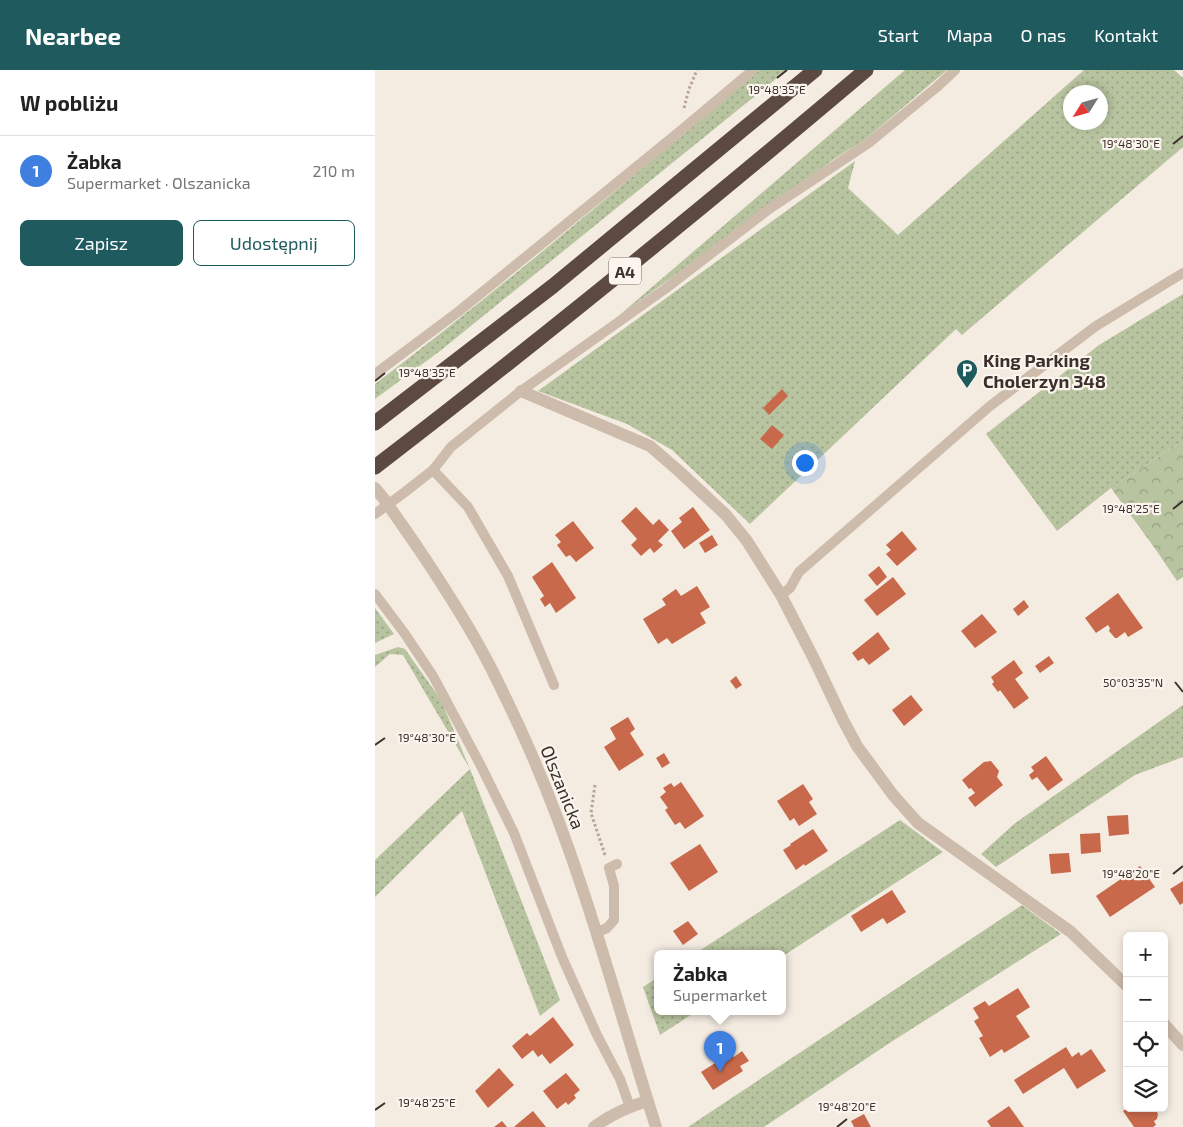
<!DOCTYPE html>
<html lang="pl">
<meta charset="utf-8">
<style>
:root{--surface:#fff;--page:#f2f2f2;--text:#222;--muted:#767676;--line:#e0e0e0;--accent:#1f5a5e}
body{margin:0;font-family:"Exo 2",sans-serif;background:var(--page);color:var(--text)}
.controls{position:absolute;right:15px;bottom:15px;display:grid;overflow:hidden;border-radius:8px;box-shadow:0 2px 8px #0003}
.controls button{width:45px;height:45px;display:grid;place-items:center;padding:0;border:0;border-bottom:1px solid var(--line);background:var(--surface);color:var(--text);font:25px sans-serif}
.compass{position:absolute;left:688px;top:15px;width:45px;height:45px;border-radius:50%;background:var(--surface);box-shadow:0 2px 8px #0003;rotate:233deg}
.you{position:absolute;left:429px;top:392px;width:18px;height:18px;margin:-12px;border:4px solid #fff;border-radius:50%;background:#1a73e8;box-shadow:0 0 0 8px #1a73e833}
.badge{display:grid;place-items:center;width:32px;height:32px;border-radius:50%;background:var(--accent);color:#fff;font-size:16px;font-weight:700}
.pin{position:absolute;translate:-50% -41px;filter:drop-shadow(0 1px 2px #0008)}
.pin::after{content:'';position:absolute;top:26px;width:18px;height:15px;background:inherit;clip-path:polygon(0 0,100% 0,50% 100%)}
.popup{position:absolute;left:279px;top:880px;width:132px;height:65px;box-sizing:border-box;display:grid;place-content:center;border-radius:8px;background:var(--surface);filter:drop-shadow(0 1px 4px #0005);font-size:16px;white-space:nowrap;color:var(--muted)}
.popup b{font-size:19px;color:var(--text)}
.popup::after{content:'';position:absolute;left:50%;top:100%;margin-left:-10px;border:10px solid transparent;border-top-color:var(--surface)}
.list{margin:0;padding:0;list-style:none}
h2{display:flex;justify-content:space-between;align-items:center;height:65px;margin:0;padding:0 20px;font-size:21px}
h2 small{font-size:16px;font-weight:400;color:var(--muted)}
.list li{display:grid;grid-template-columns:32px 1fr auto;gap:15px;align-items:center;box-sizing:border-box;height:70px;padding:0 20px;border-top:1px solid var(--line)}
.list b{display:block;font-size:19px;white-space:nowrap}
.list p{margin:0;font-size:16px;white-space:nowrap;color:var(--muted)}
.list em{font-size:16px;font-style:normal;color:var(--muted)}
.actions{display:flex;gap:10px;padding:15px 20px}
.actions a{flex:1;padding:11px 0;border:1px solid var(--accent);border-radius:8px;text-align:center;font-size:18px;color:var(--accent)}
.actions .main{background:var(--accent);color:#fff}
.icon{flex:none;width:28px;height:28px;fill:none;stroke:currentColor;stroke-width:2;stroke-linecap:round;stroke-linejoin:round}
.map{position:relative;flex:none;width:808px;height:1057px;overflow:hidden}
header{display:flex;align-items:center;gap:30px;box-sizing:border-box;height:70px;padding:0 25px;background:var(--accent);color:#fff}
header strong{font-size:24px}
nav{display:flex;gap:28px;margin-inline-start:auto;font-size:18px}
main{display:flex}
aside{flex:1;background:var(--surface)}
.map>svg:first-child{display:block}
</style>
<header>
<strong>Nearbee</strong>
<nav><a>Start</a><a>Mapa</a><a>O nas</a><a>Kontakt</a></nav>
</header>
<main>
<aside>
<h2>W pobliżu<small></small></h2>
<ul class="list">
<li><span class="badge" style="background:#3f7fe0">1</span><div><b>Żabka</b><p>Supermarket · Olszanicka</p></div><em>210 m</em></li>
</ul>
<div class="actions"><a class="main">Zapisz</a><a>Udostępnij</a></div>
</aside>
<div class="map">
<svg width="808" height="1057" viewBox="0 0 808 1057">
<defs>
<pattern id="grass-dots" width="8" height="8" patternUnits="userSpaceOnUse" patternTransform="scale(1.25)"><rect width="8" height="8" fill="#b8c4a0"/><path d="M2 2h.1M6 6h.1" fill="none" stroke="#97a083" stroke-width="1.8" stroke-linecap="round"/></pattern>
<pattern id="forest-crowns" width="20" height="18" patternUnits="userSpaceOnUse" patternTransform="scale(1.25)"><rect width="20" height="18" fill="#b8c4a0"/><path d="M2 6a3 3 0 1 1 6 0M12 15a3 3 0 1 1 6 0" fill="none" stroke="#97a083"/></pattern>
</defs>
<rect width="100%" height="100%" fill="#f4ebe1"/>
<g fill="url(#grass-dots)" fill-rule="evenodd">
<path d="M384,0H412L65,281L0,329V314C132,214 258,106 384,0Z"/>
<polygon points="530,0 572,0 492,68 459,89 241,248"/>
<path d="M709,0H799L808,8V77L587,265L581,259L375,454L297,380L252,354L163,321L480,91L473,118L523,165ZM696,22H726V52H696Z"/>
<polygon points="808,224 808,371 736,418 682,461 611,364 724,275"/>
<polygon points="0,538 19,564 0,573"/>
<polygon points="23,577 30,579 66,630 95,699 185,930 165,946 87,741 0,827 0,790 95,699 28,585 15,584 0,597 0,585"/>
<polygon points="808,635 808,687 760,705 621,797 606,784 639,754"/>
<polygon points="525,750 568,782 408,886 408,883 321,883"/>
<polygon points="647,835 686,864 513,974 389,1057 313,1057"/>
<polygon points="282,908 282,941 322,941 285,965 268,917"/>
</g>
<polygon fill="url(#forest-crowns)" points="808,371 808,507 802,511 781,480 736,418"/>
<g fill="#c8694b">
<polygon points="407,319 413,326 394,345 388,338"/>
<polygon points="397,355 409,365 397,379 385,369"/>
<polygon points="261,437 278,455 284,449 294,460 283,471 288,475 279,483 275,478 266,486 256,475 262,469 246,451"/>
<polygon points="318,437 335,460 309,479 296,461 307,452 304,448"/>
<polygon points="198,451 219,478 201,492 195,485 191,487 182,475 186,472 180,465"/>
<polygon points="527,461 542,479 522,496 511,484 516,480 511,475"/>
<polygon points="337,465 343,475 330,483 324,473"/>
<polygon points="177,492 201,528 181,543 175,533 170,537 165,529 169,526 157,507"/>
<polygon points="504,496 512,507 502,516 493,505"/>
<polygon points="518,507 531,524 502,546 489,530"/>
<polygon points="322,516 335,537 325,543 331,553 297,574 292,568 283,574 268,549 291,535 287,529 301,519 306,526"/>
<polygon points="743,523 768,558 753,567 750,562 742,568 740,568 734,561 735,558 733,555 721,563 710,548"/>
<polygon points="649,530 654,537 643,546 638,539"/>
<polygon points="607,544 622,562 600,578 586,561"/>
<polygon points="503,562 515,579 494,595 488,588 483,591 477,583"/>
<polygon points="674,586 679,593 665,603 660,596"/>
<polygon points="639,590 648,603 640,609 654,628 639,639 625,620 623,622 617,614 619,612 616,607"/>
<polygon points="361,606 367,615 361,619 355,611"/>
<polygon points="536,625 548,640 529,656 517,640"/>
<polygon points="253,647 260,659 255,663 269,685 244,701 229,677 241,669 235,658"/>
<polygon points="289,683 295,693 287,698 281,688"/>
<polygon points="671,686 688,710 673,721 662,707 657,710 654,705 659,701 656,697"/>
<polygon points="616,691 624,701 622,707 628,715 600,737 593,728 600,723 596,718 594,719 587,710 609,692"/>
<polygon points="306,712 329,746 310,759 305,752 300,755 290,740 293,738 285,727 291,722 288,718 296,713 299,717"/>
<polygon points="428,714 438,729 434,732 442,744 424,756 419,748 415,751 402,731"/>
<polygon points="753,745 754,764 734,766 732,746"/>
<polygon points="438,759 453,781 430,796 429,794 421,800 408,780 416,775 415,774"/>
<polygon points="725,763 726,782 706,784 705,764"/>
<polygon points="325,774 343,802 314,821 295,793"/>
<polygon points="694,783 696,802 676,804 674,784"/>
<polygon points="765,796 780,817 735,847 721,826"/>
<polygon points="808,811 808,833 805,835 795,819"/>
<polygon points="517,820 531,842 512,854 508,848 486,862 476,846"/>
<polygon points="313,851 323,864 308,875 298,861"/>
<polygon points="643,918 655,937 641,946 655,967 629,983 627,979 615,987 604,968 608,966 599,951 604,948 598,938 610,931 614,936"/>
<polygon points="178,947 199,975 175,994 167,984 163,987 158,980 147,989 137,976 152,963 155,966"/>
<polygon points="691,977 697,987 704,982 706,986 716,979 731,1001 702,1019 689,998 648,1024 639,1010"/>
<polygon points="367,981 374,991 365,996 368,1001 338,1020 326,1002 356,983 359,987"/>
<polygon points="124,998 139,1015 113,1038 100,1021"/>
<polygon points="191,1003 205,1020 199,1025 201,1028 193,1035 191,1032 182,1039 168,1021"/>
<polygon points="634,1036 649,1057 616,1057 612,1051"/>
<polygon points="753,1038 780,1038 783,1044 782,1049 779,1051 781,1055 778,1057 759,1057 748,1041"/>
<polygon points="158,1041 171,1057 139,1057 147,1050"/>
<polygon points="489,1044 496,1057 479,1057 476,1051"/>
<polygon points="127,1051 132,1057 119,1057"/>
</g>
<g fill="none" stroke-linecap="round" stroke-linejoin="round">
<g stroke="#b9a596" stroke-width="3" stroke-dasharray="2.5 2.5" stroke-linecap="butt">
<polyline points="309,38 314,19 322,0"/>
<polyline points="220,715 216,743 230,785"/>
</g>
<g stroke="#cdbbac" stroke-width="10">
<polyline points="0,304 83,242 303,63 378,0"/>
<polyline points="58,400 93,437 133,506 179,615"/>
<polyline points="0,444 30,422 58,400 76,377 146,321 290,219 394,139 495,72 562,17 580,0"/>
<polyline points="0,524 30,564 58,606 105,694 139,763 187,887 222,965 245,1009 255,1037"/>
<polyline points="406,525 415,518 424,502 615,336 721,256 808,203"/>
<polyline points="222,862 232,858 239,850 239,816 234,798 242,794"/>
</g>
<g stroke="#cdbbac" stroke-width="12">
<polyline points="146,321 275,376 305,402 351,445 372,471 406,525 439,589 468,650 482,676 518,725 543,753 696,862 752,916"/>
<polyline points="789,954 808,975"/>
<path d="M219,1057C235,1045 253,1037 272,1031"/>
</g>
<path stroke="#cdbbac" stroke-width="12" d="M41,475C68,515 94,555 116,598C130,626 144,655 156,683C209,804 241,932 281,1057"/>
<g stroke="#5c4a42" stroke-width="15">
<polyline points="0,353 178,216 440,0"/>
<path d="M0,397C167,269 330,136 491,0"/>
</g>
<polyline stroke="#cdbbac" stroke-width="12" points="0,418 9,429 41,475"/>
</g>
<path fill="none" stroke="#3b302b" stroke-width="2" d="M402,8L412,0M798,74L808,66M0,311L10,303M798,439L808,431M800,612L808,622M0,675L10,668M798,804L808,796M0,1040L10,1033M462,1057L472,1049"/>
<defs>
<g id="parking-pin" transform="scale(1.125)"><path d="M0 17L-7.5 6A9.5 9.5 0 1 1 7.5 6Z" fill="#1f5a5e" stroke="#fbf5ee"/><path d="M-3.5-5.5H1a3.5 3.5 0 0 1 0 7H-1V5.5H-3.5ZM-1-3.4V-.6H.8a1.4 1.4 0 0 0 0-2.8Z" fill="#fff"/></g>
</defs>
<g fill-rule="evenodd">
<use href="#parking-pin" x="592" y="300"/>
</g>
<g text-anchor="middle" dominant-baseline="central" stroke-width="4.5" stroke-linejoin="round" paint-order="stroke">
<rect fill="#fbf5ee" stroke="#756b66" stroke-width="1" x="234" y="187.5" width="32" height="27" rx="4"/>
<g font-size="16" font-weight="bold" fill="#3b302b">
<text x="250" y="201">A4</text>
</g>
<g font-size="18" font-weight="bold" fill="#3b302b" stroke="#fbf5ee" text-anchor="start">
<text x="608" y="290">King Parking<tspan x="608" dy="21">Cholerzyn 348</tspan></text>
</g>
<g font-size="18" fill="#3b302b" stroke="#fbf5ee">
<text transform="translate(188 717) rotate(68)">Olszanicka</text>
</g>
</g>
<g font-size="12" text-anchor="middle" fill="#3b302b" stroke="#fbf5ee" stroke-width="4.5" stroke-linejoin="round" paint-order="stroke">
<text x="402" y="24">19°48'35"E</text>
<text x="756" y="78">19°48'30"E</text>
<text x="52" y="307">19°48'35"E</text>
<text x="756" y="443">19°48'25"E</text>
<text x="758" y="617">50°03'35"N</text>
<text x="52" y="672">19°48'30"E</text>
<text x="756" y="808">19°48'20"E</text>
<text x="52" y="1037">19°48'25"E</text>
<text x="472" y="1041">19°48'20"E</text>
</g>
</svg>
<div class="controls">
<button>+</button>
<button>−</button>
<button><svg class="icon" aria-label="locate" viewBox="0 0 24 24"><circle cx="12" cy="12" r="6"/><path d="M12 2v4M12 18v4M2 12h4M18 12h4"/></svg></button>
<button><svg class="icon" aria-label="layers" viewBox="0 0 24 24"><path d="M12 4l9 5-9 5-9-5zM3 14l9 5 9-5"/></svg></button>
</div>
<svg class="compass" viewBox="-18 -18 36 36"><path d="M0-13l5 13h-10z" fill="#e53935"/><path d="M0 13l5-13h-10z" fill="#767676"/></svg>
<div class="you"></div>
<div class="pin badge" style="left:345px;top:1002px;background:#3f7fe0">1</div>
<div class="popup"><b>Żabka</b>Supermarket</div>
</div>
</main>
